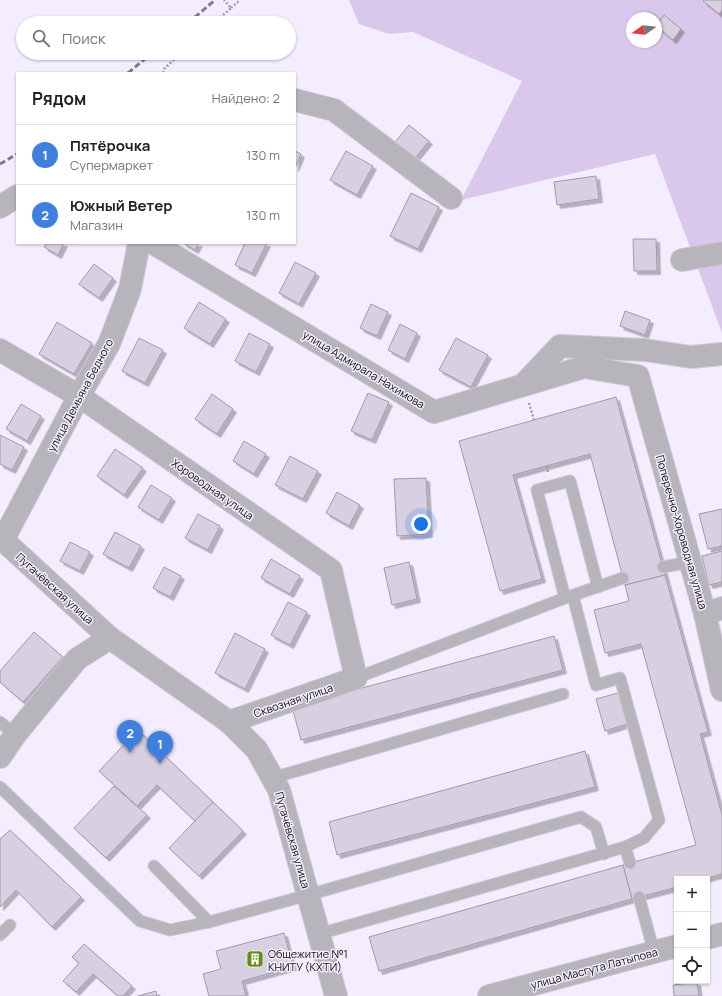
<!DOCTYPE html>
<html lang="ru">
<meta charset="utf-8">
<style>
:root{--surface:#fff;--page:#f6f6f6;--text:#222;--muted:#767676;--line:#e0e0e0;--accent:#678c14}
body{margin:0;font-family:Manrope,sans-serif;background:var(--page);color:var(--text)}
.controls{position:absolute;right:12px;bottom:12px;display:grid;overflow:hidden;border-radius:0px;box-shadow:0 1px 3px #0004}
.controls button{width:36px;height:36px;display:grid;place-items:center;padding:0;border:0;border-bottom:1px solid var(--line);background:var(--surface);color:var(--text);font:20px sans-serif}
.compass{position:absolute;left:626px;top:12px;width:36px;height:36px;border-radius:50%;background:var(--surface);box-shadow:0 1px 3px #0004;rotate:255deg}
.you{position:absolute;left:421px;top:524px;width:14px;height:14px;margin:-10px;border:3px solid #fff;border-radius:50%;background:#1a73e8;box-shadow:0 0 0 6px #1a73e833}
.badge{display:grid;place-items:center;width:26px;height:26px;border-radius:50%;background:var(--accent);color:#fff;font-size:13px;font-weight:700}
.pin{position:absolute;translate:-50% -33px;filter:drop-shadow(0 1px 2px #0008)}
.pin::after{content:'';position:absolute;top:21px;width:14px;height:12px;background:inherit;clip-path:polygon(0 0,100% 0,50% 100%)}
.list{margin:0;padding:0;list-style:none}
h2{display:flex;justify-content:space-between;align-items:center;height:52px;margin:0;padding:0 16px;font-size:17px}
h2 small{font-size:13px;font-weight:400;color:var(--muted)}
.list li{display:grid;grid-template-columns:26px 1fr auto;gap:12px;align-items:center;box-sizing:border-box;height:60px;padding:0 16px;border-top:1px solid var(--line)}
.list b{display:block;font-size:15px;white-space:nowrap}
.list p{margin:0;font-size:13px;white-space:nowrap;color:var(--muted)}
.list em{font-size:13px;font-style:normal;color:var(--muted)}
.icon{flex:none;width:22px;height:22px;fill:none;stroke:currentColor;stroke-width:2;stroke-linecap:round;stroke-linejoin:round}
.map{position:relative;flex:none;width:722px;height:996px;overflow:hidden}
.search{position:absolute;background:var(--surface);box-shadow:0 1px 3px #0004;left:16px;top:16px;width:280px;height:44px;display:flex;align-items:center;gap:10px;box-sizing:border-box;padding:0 14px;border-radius:22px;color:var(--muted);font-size:15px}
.panel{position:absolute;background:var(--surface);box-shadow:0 1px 3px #0004;left:16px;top:72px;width:280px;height:172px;border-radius:0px}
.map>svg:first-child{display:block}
</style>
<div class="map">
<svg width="722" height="996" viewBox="0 0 722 996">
<defs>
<filter id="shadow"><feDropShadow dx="3.5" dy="3.5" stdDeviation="0" flood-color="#0004"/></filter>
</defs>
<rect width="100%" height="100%" fill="#f4edfd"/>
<path fill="#d9c8ec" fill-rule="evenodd" d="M349,0H722V333L655,154L461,200L522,81L413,32L389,34L359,24ZM632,18H656V42H632Z"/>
<g fill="#d7d0e0" stroke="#a19aaa" filter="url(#shadow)">
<polygon points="704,0 722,0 722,10 719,14 703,1"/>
<polygon points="664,15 681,29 673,40 656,26"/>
<polygon points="409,125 429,141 411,163 391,147"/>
<polygon points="295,151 301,154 295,168"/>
<polygon points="346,151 373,166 357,195 330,180"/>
<polygon points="596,176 599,199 557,205 554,182"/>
<polygon points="411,193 439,207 418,249 390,236"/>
<polygon points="633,239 656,239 657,271 634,271"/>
<polygon points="47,243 64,243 58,255 44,247"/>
<polygon points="183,243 199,243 195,250"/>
<polygon points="245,243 267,243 252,273 235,265"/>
<polygon points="295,262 316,273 299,304 279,293"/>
<polygon points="94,264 113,278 99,298 79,284"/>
<polygon points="199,302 226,319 210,344 184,328"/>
<polygon points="371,304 388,312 377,336 360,328"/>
<polygon points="625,311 650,320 645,335 620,326"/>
<polygon points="57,322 92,343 74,374 39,354"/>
<polygon points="400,324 417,333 405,359 388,350"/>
<polygon points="249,333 270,344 256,372 235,361"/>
<polygon points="139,338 163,350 145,383 122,371"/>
<polygon points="456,338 488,355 471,387 439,370"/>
<polygon points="368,393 389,402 372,440 351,431"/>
<polygon points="212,394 233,409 217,434 195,419"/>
<polygon points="616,397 665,575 625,585 590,454 513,475 542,579 500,591 459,441"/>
<polygon points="21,404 41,416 27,441 6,429"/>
<polygon points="0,435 24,447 12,470 0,464"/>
<polygon points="244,441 266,454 254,474 233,461"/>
<polygon points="115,449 143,468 124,495 97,476"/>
<polygon points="290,456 318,471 303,499 275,485"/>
<polygon points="426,478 429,534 397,536 394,479"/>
<polygon points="151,485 172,498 159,520 138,507"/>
<polygon points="337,492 360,505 349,526 326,513"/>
<polygon points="722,509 722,546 708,549 699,514"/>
<polygon points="198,514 220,526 208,550 185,538"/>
<polygon points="115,532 141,546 129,568 103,554"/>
<polygon points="70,542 90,552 80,571 60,561"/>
<polygon points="722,551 722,582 709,585 702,556"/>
<polygon points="271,559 300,576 290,594 261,578"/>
<polygon points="409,562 417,599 392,605 384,568"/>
<polygon points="164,567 181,576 170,597 153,588"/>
<polygon points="665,575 708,732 700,734 722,815 722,874 704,879 677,879 677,887 632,899 623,865 696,845 641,644 605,653 594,610 629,601 625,585"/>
<polygon points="288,602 307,612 290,645 271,635"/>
<polygon points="34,632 63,657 23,702 0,682 0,671"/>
<polygon points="235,633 265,649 245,689 215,673"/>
<polygon points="554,636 563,670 301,740 292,707"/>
<polygon points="618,693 627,724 605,731 596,699"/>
<polygon points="138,730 213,802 195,821 157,785 137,806 99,771"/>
<polygon points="585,751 595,787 337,855 329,822"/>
<polygon points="114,786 147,815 106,858 74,828"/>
<polygon points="213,802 243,831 199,876 169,848"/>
<polygon points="10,830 81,897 52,927 16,890 0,907 0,839"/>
<polygon points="623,865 632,899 379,971 369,937"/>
<polygon points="284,933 293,967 242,981 246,996 209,996 203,974 221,969 216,951"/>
<polygon points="84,944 132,986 123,996 118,996 93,974 76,992 63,981 79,963 72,957"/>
<polygon points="697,982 699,996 674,996 673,985"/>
<polygon points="156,991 157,996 138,996"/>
</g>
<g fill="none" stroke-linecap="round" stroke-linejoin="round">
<g stroke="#d0c9d8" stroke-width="13">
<g id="service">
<polyline points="663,567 690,562"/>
<polyline points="565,598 537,490 570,481 598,587"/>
<polyline points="356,678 565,598 623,578"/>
<polyline points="0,722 15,735"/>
<polyline points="272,778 563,694"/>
<polyline points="0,787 140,921 170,930 209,922 308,895 581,817 596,827 604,854"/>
<polyline points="625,847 630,863"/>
<polyline points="154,866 209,922"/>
<polyline points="639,897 654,952"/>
<polyline points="319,934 625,847 644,838 659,820 620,678 596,685 573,596"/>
<polyline points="0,935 10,925"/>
</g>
</g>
<g stroke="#d0c9d8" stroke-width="24">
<g id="minor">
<polyline points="295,100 334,110 451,198"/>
<polyline points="0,207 17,196"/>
<polyline points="153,243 434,412 584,367 638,376 705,614 722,690"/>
<polyline points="682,260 722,253"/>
<polyline points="0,350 79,396 331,570 356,678 229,722"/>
<polyline points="524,384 560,346 645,350 691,357 722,354"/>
<polyline points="0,539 3,540 110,638"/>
<polyline points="3,540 79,396 109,344 130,289 139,243"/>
<polyline points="705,614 722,608"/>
<polyline points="707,938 722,934"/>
<polyline points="489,996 677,946"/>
</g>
</g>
<g stroke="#d0c9d8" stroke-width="24">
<polyline id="tertiary" points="0,757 15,735 77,659 110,638 229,722 257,750 279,790 336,996"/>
</g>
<g stroke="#a29ca8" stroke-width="2.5" stroke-dasharray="2 2" stroke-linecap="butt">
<polyline points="231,8 240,0"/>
<polyline points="214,23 231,8 224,0"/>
<polyline points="163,73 164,69 181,53"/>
<polyline points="529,403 534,420"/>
<polyline points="547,466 548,472"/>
</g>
<use href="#service" stroke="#b7b4bb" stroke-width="11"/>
<use href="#minor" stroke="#b7b4bb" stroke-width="22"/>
<use href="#tertiary" stroke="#b7b4bb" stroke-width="22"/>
<g stroke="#807c86" stroke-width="3" stroke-dasharray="6 3" stroke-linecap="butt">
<polyline points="188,23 215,0"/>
<polyline points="128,73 152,53"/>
<polyline points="0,164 17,154"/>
</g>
</g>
<defs>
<g id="building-square" transform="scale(0.9)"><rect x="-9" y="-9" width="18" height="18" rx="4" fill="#678c14" stroke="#f4edfd"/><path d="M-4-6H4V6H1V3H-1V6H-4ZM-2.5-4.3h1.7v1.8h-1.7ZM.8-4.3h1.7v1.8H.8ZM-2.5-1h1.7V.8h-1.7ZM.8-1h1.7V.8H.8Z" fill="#fff"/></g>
</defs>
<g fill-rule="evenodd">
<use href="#building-square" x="255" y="959"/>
</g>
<g text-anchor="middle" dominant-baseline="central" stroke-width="3" stroke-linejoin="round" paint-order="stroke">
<g font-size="11" fill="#100e13" stroke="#f4edfd">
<text transform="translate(364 369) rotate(31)">улица Адмирала Нахимова</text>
<text transform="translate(80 395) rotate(-62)">улица Демьяна Бедного</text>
<text transform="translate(213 489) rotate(35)">Хороводная улица</text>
<text transform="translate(682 532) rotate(74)">Поперечно-Хороводная улица</text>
<text transform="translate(55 588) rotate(42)">Пугачёвская улица</text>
<text transform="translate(293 700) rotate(-19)">Сквозная улица</text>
<text transform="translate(293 840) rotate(74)">Пугачёвская улица</text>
<text transform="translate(594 968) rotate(-15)">улица Масгута Латыпова</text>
</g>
<g font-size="11" fill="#100e13" stroke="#f4edfd" text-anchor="start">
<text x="268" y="953">Общежитие №1<tspan x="268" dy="13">КНИТУ (КХТИ)</tspan></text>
</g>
</g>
</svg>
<div class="controls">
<button>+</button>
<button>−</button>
<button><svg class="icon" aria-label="locate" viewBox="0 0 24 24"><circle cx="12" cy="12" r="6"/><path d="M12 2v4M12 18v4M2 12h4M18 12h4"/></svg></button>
</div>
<svg class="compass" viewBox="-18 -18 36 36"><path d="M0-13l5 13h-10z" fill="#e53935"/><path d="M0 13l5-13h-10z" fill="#767676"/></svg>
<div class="you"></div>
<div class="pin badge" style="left:160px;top:764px;background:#3f7fe0">1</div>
<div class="pin badge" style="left:130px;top:753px;background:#3f7fe0">2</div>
<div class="search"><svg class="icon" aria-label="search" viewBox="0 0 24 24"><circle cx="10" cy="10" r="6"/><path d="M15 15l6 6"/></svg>Поиск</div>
<section class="panel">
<h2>Рядом<small>Найдено: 2</small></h2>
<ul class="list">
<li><span class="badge" style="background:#3f7fe0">1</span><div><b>Пятёрочка</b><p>Супермаркет</p></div><em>130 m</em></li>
<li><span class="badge" style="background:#3f7fe0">2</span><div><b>Южный Ветер</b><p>Магазин</p></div><em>130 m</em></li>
</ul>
</section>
</div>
